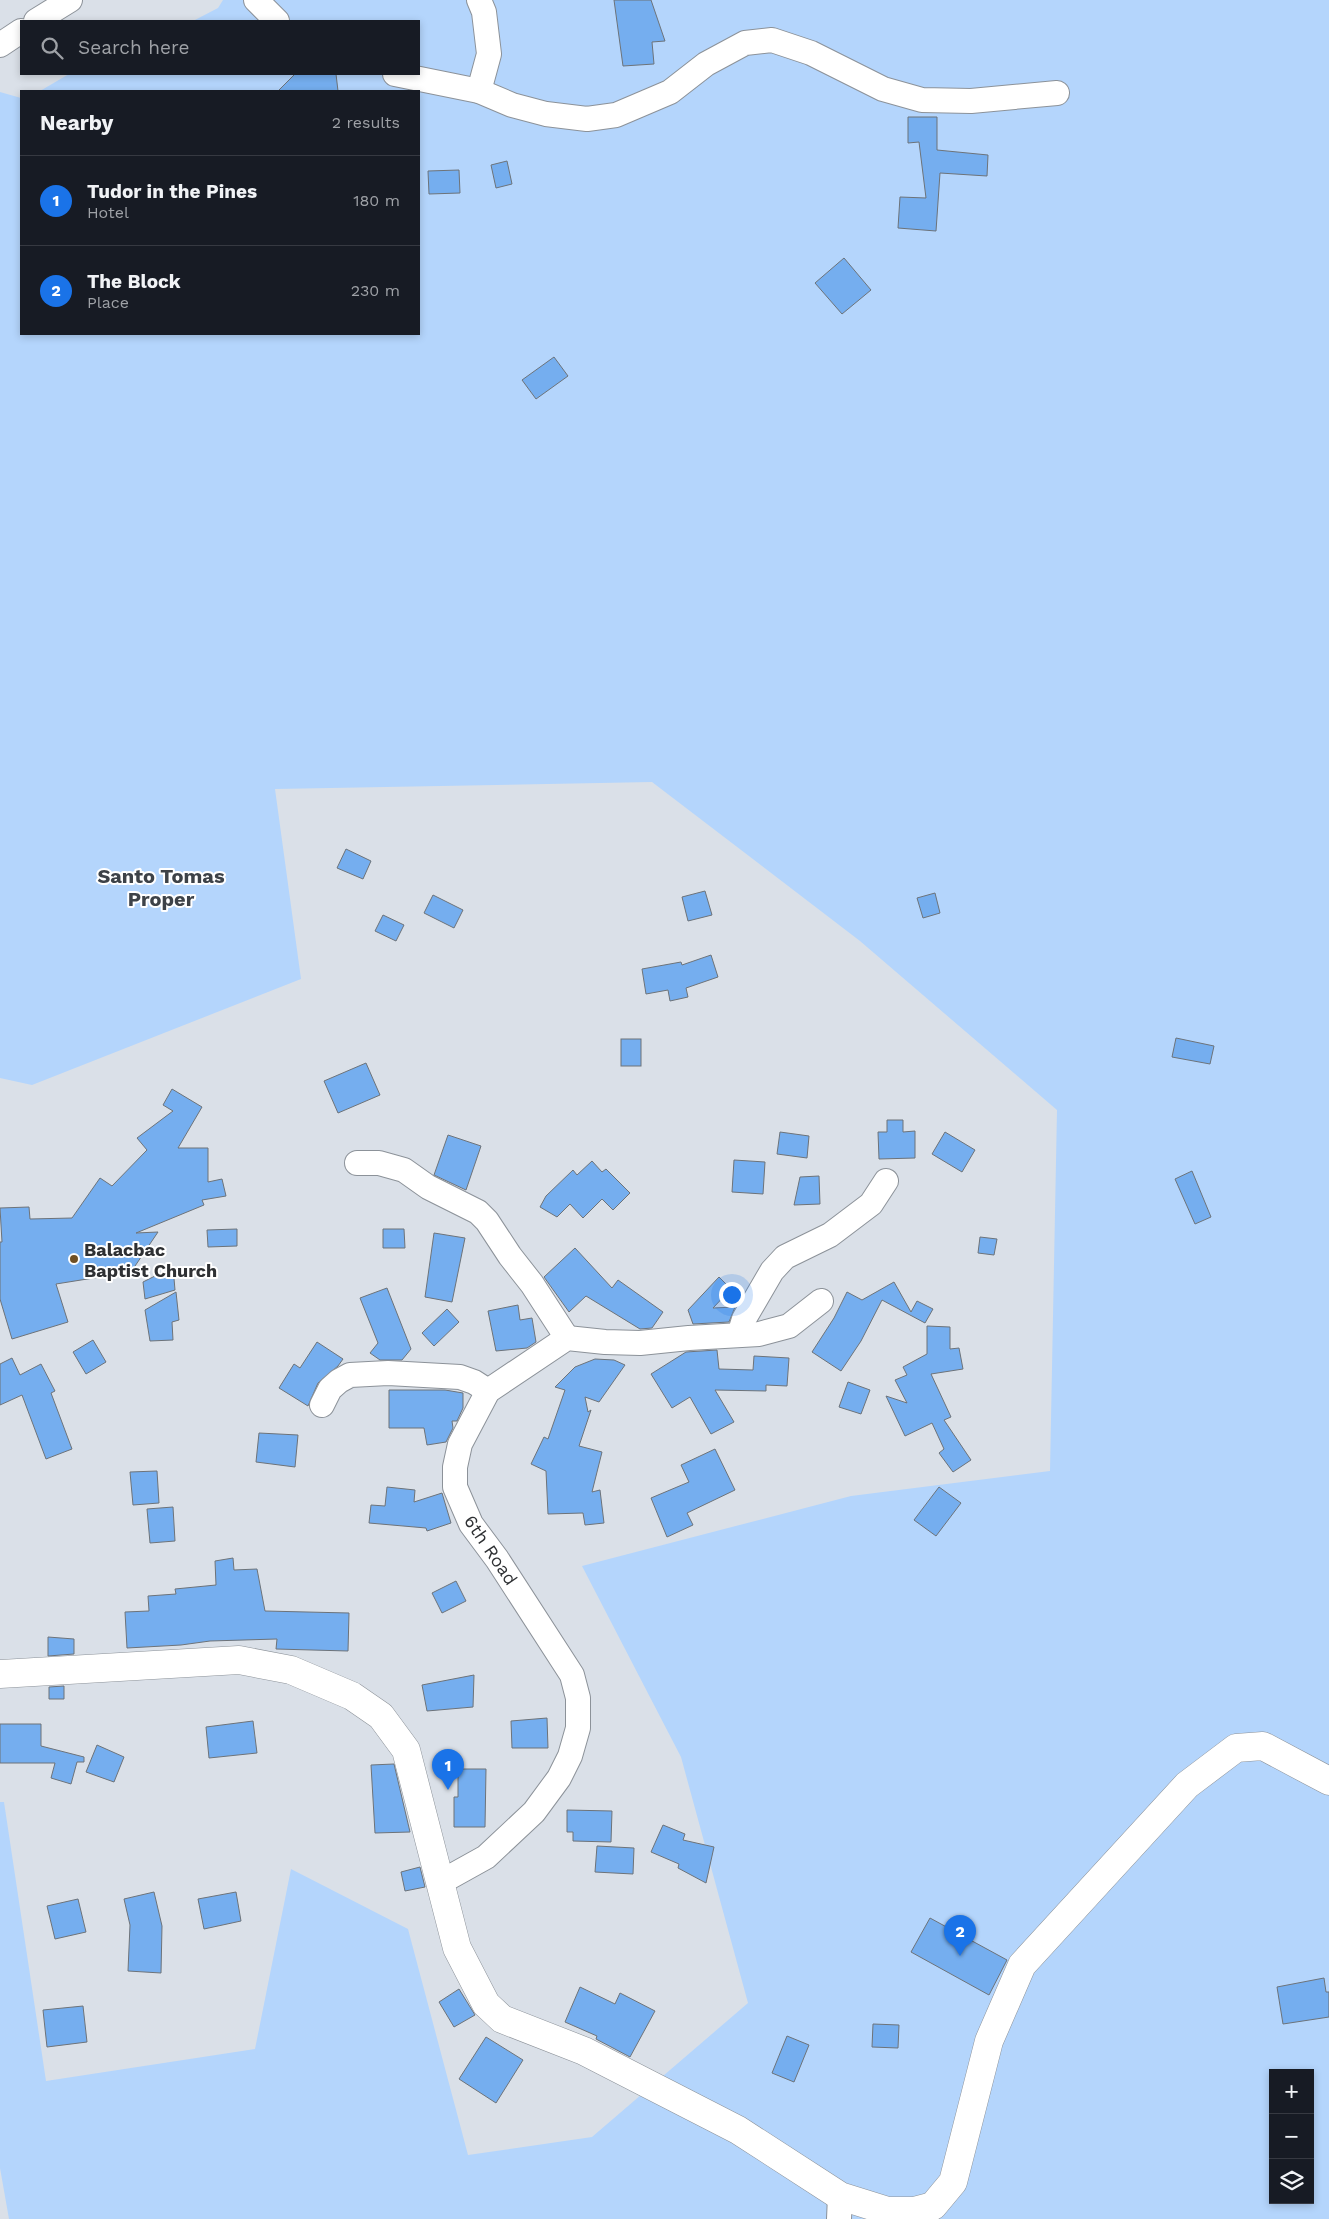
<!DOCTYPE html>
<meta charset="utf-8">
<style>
:root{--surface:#171b24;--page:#242831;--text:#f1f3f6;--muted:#9ea1a6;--line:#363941;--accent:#1a73e8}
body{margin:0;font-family:"Work Sans",sans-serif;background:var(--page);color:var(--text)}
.controls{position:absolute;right:15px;bottom:15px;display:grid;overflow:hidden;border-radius:0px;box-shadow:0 2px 8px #0003}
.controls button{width:45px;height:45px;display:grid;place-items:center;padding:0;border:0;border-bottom:1px solid var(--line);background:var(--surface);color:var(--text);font:25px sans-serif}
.you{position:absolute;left:731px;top:1294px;width:18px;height:18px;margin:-12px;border:4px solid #fff;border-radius:50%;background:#1a73e8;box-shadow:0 0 0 8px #1a73e833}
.badge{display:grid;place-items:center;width:32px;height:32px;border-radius:50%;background:var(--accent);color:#fff;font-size:16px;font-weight:700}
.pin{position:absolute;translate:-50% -41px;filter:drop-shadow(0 1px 2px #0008)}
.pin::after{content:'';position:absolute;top:26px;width:18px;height:15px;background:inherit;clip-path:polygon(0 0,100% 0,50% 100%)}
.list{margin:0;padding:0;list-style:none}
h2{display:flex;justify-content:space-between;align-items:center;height:65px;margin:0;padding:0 20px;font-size:21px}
h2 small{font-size:16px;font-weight:400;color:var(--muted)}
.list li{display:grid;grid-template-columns:32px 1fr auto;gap:15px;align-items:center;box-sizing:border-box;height:90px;padding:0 20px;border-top:1px solid var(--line)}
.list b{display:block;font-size:19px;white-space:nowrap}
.list p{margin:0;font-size:16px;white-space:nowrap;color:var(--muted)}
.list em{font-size:16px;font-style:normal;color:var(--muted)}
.icon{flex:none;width:28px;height:28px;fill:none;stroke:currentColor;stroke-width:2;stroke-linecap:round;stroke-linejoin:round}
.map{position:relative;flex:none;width:1329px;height:2219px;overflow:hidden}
.search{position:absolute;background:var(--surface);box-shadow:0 2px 8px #0003;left:20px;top:20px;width:400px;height:55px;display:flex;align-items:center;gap:12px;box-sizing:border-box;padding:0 18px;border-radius:0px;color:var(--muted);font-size:19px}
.panel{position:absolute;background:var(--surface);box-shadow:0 2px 8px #0003;left:20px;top:90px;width:400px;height:245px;border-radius:0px}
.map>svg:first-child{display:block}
</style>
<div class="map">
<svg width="1329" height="2219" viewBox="0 0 1329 2219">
<rect width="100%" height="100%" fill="#dae0e8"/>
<path fill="#b4d5fc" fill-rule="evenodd" d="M223,0H1329V2219H9L0,2168V1802H4L46,2081L255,2049L291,1869L408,1929L468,2155L592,2137L748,2003L681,1757L582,1566L851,1496L1050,1471L1057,1110L860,941L652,782L275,789L301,979L32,1085L0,1078V92L21,98V334H419V91H40L69,74H419V21H193L218,8ZM1273,2073H1310V2200H1273Z"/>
<g fill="#75aeef" stroke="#6d7379">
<polygon points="614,0 651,0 665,41 652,42 654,64 623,66"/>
<polygon points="295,74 336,74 338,91 278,91"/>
<polygon points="908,117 937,117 937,150 988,155 987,176 940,173 936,231 898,228 900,197 926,198 919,142 908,143"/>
<polygon points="507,161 512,184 496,188 491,165"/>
<polygon points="459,170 460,193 429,194 428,171"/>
<polygon points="844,258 871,290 842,314 815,283"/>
<polygon points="554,357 568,376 536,399 522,380"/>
<polygon points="346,849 371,861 363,879 337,868"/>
<polygon points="705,891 712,915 688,921 682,897"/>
<polygon points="935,893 940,913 923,918 917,898"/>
<polygon points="433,895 463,910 454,928 424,913"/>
<polygon points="383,915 404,925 396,941 375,931"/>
<polygon points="711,955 718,977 686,988 688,997 670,1001 668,990 646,994 642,969 681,962 682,965"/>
<polygon points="1176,1038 1214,1046 1210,1064 1172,1057"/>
<rect x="621" y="1039" width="20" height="27"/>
<polygon points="366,1063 380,1095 338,1113 324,1081"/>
<polygon points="172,1089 202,1107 178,1148 208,1148 208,1182 222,1179 226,1196 202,1200 204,1205 136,1233 158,1232 131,1272 56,1284 68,1322 12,1339 0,1299 0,1242 2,1242 0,1208 29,1207 30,1219 72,1218 100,1178 112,1186 147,1150 137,1138 173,1111 163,1105"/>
<polygon points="887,1120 903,1120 903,1132 915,1131 915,1158 879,1159 878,1132 887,1132"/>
<polygon points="780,1132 809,1136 807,1158 777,1154"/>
<polygon points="945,1132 975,1150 962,1172 932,1154"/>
<polygon points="448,1135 481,1146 466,1190 434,1175"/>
<polygon points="734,1160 765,1162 763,1194 732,1192"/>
<polygon points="592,1161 602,1172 606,1169 630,1193 613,1210 602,1199 583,1218 570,1204 557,1217 540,1207 546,1196 573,1170 577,1175"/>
<polygon points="1192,1171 1211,1217 1195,1224 1175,1179"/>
<polygon points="819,1176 820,1204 794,1205 800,1177"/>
<polygon points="237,1229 237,1246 208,1247 207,1230"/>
<polygon points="383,1229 404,1229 405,1248 383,1248"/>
<polygon points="434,1233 465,1238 452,1302 425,1297"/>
<polygon points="980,1237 997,1239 994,1255 978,1253"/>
<polygon points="575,1248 612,1288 618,1280 663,1312 652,1328 640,1329 586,1296 569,1312 544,1277"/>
<polygon points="173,1267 175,1290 145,1299 143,1282"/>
<polygon points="719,1277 731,1289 713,1308 735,1307 729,1322 693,1324 688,1310"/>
<polygon points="894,1282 911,1312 917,1301 933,1309 925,1323 882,1300 861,1341 841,1371 812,1352 834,1318 847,1292 862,1300"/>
<polygon points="387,1288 411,1349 402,1360 380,1360 370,1353 378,1343 360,1298"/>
<polygon points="176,1292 179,1320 172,1322 173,1340 150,1341 145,1310"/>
<polygon points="518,1305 520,1320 532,1318 536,1342 527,1348 496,1351 488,1311"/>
<polygon points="447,1309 459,1322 434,1346 422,1333"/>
<polygon points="927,1326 950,1327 950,1349 959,1348 963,1369 931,1374 951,1417 944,1420 971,1460 953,1472 939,1453 944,1449 932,1423 905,1436 886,1396 907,1403 895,1380 907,1375 903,1367 927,1354"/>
<polygon points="93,1340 106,1362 86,1374 73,1352"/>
<polygon points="317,1342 343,1359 338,1366 318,1383 308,1406 279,1388 294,1364 300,1368"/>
<polygon points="717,1350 719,1369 753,1370 754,1356 789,1358 787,1386 766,1385 766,1391 715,1390 734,1422 711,1434 690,1397 672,1408 651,1374 686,1352"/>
<polygon points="12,1358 20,1375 41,1364 55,1391 51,1393 72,1449 46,1459 22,1395 0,1405 0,1364"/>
<polygon points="595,1359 614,1360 625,1365 599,1402 585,1397 588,1412 591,1410 579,1446 602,1452 592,1492 600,1490 604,1523 585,1525 583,1513 548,1514 546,1471 531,1464 544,1437 548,1439 565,1390 555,1387 575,1367"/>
<polygon points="848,1382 870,1390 861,1414 839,1407"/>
<polygon points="389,1390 445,1390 463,1393 463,1408 457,1421 452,1421 453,1428 446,1442 427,1445 424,1428 389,1428"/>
<polygon points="259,1433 298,1435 295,1467 256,1462"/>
<polygon points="715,1449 735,1490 687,1513 693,1525 667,1537 651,1498 689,1482 681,1465"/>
<polygon points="157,1471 159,1503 133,1505 130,1472"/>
<polygon points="387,1487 415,1490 414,1502 442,1493 451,1523 427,1531 426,1528 369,1523 371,1505 385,1506"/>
<polygon points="939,1487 961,1503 936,1536 914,1520"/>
<polygon points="173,1507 175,1541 150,1543 147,1509"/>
<polygon points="233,1558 234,1570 257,1569 265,1611 349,1613 348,1651 276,1649 277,1639 210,1641 181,1645 127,1648 125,1612 149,1611 148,1596 176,1594 175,1589 216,1585 215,1561"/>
<polygon points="456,1581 466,1601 442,1613 432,1593"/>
<polygon points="48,1637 74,1639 74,1654 48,1656"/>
<polygon points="474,1675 473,1707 427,1711 422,1685"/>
<polygon points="64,1686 64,1699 49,1699 49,1687"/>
<polygon points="547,1718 548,1748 512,1748 511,1721"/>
<polygon points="253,1721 257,1753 209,1758 206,1727"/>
<polygon points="0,1724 41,1724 41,1746 84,1757 84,1762 77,1762 71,1784 51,1778 55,1763 0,1763"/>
<polygon points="97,1745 124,1757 114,1782 86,1772"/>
<polygon points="394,1764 410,1832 375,1833 371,1765"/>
<polygon points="458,1769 486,1769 485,1827 454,1827 454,1797 458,1797"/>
<polygon points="567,1810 612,1811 611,1842 573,1841 573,1832 567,1832"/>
<polygon points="663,1825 685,1834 683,1840 714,1847 706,1883 678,1868 679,1864 651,1852"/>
<polygon points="597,1846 634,1848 633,1874 595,1872"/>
<polygon points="420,1867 425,1887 405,1891 401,1872"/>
<polygon points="154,1892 162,1926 161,1973 128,1971 130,1925 124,1899"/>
<polygon points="236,1892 241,1921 204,1929 198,1899"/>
<polygon points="78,1899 86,1932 55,1939 47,1906"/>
<polygon points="930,1918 1007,1960 989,1995 911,1952"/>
<polygon points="1324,1978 1326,1992 1329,1992 1329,2017 1283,2024 1277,1987"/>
<polygon points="580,1987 615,2004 620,1993 655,2011 630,2057 596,2039 597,2036 565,2022"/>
<polygon points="459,1989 475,2015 454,2027 439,2002"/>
<polygon points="83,2006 87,2042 47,2047 43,2010"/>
<polygon points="873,2024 899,2025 898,2048 872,2047"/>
<polygon points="787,2036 809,2045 794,2082 772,2073"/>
<polygon points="486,2037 523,2060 496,2103 459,2079"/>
</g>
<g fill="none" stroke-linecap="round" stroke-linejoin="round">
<g stroke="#8c9299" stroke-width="26">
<g id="minor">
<polyline points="256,0 277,21"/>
<polyline points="36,21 70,0"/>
<polyline points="0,45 21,31"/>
<polyline points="395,74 479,91 512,105 546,114 587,119 616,115 670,92 706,64 745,43 772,40 811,53 883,89 922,100 971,101 1057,93"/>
<polyline points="479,91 489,54 484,12 479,0"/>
<polyline points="357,1163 379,1163 404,1170 428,1187 478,1212 487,1221 510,1256 532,1284 567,1338"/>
<polyline points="739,1335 744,1319 772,1271 785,1257 830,1235 871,1204 886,1181"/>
<polyline points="322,1405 330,1389 339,1381 350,1375 388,1373 460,1377 474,1382 488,1391"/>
<polyline points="441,1882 486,1857 534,1812 559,1778 570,1756 578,1728 578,1698 572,1675 497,1559 471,1524 455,1487 455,1467 460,1444 488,1391 567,1338 605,1342 640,1343 689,1338 759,1334 789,1326 821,1301"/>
<polyline points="839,2219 840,2196"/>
</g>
</g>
<g stroke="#8c9299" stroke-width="29">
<polyline id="secondary" points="0,1674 239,1660 291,1670 352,1696 381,1716 406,1750 457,1948 486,2004 502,2019 584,2051 738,2130 840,2196 888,2211 914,2211 933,2206 953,2182 989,2041 1022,1965 1187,1785 1236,1748 1263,1746 1329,1781"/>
</g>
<use href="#minor" stroke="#fff" stroke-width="24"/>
<use href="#secondary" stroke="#fff" stroke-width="28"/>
</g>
<circle fill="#6f5025" stroke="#fff" stroke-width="2" cx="74" cy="1259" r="5"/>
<g text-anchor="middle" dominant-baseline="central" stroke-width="4" stroke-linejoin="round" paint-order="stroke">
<g font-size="18" font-weight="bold" fill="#2e3033" stroke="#fff" text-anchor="start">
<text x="84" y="1249">Balacbac<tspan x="84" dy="21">Baptist Church</tspan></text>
</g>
<g font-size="18" fill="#2e3033" stroke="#fff">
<text transform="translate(491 1550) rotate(56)">6th Road</text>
</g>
<g font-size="20" font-weight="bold" fill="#3d4248" stroke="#fff">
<text x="161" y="876">Santo Tomas<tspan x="161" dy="23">Proper</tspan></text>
</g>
</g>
</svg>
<div class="controls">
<button>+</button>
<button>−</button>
<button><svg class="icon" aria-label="layers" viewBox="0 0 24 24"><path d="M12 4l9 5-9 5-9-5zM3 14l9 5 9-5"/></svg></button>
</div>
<div class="you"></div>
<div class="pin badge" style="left:448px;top:1790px">1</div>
<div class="pin badge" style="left:960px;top:1956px">2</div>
<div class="search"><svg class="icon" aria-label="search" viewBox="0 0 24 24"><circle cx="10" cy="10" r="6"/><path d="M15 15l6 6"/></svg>Search here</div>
<section class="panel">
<h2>Nearby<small>2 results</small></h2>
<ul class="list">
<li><span class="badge">1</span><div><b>Tudor in the Pines</b><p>Hotel</p></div><em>180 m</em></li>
<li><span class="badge">2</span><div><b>The Block</b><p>Place</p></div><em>230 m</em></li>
</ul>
</section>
</div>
